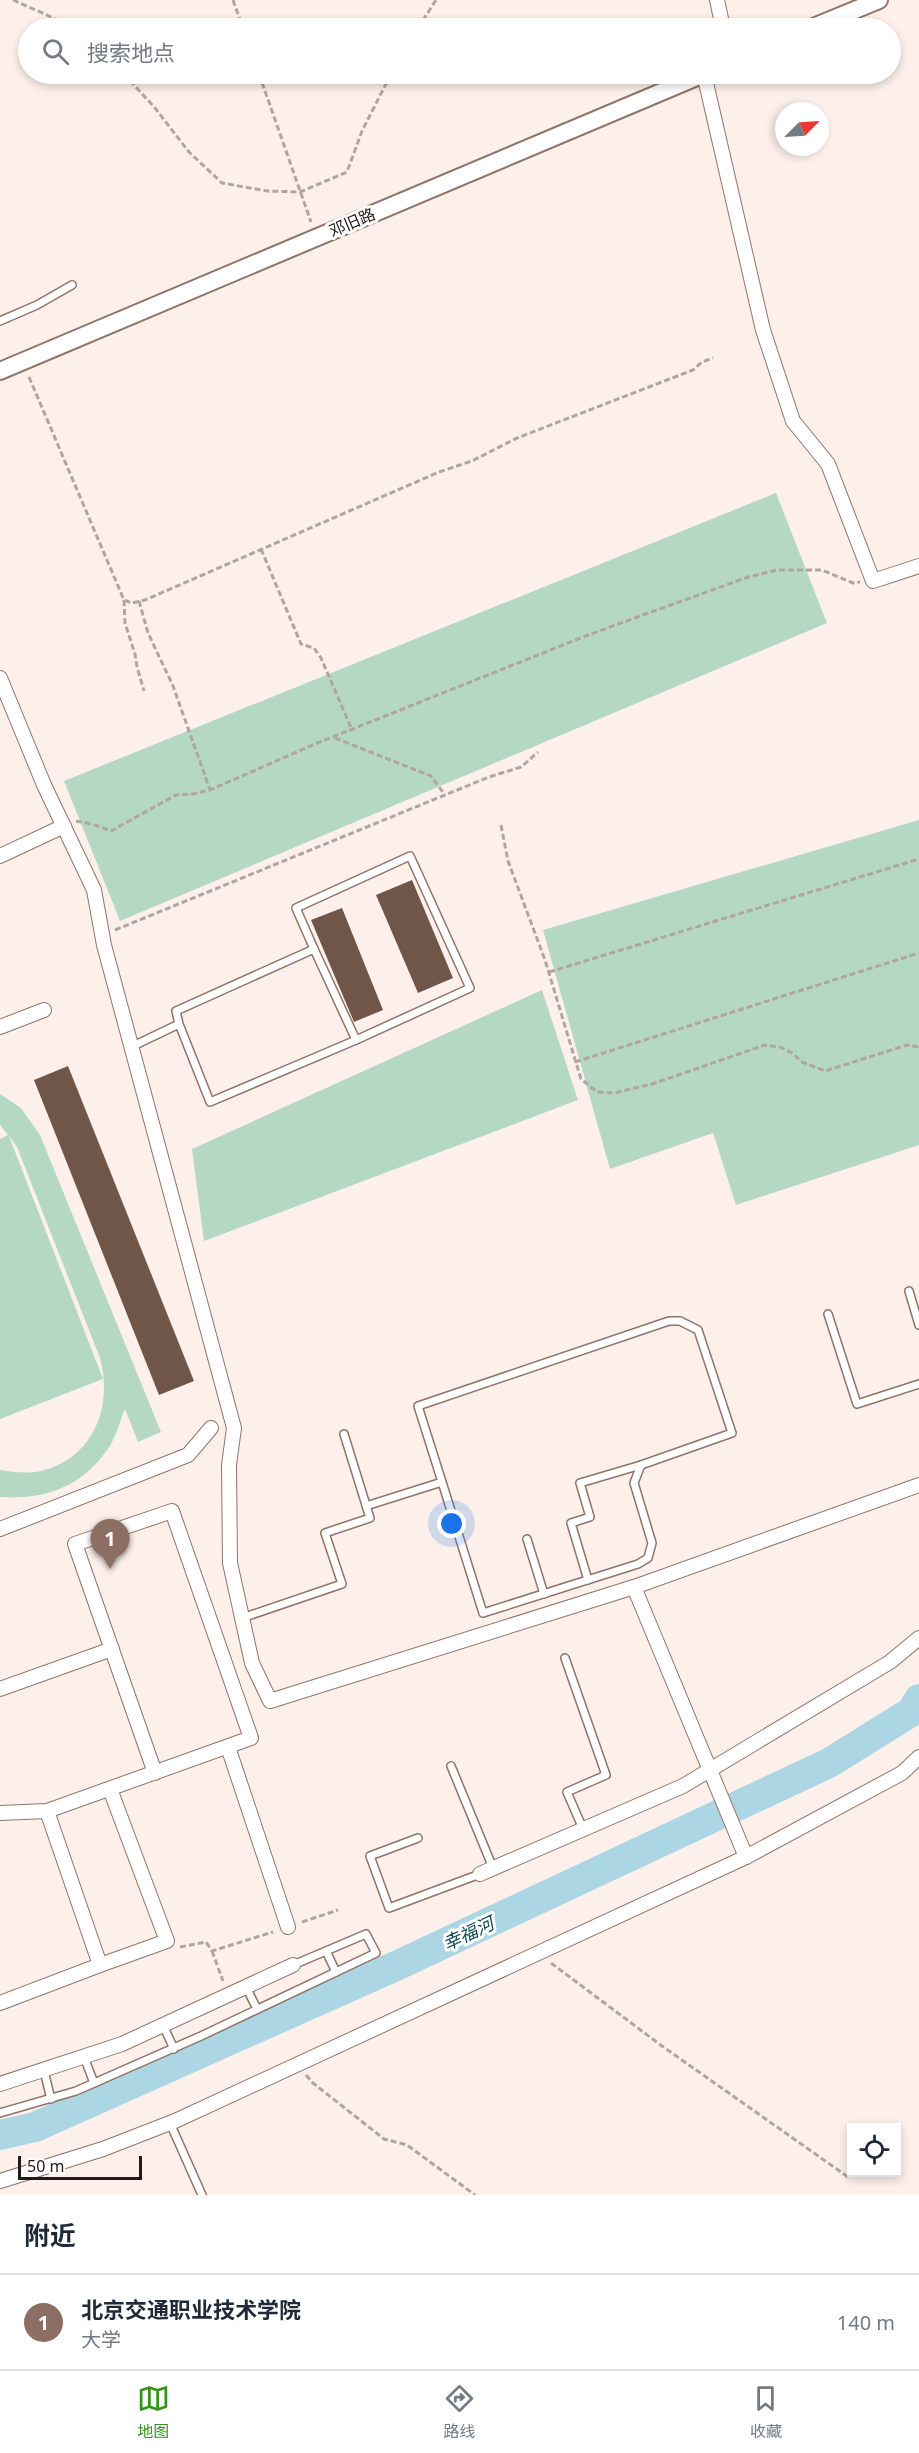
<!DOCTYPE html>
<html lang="zh">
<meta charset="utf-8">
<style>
:root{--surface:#fff;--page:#f2f2f3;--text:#1f2937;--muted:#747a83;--line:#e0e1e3;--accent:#339518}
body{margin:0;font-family:"Noto Sans","Noto Sans SC",sans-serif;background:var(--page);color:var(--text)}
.controls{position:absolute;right:18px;bottom:18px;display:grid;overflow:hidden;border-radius:0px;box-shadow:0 3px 9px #0003}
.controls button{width:54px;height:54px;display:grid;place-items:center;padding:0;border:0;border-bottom:2px solid var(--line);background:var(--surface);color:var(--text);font:30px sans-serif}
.compass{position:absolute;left:775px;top:102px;width:54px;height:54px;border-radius:50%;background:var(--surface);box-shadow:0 3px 9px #0003;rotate:66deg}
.scale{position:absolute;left:18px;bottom:15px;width:124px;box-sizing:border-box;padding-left:6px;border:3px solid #241914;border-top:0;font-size:16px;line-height:21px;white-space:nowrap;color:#241914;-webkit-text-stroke:4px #fff;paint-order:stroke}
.you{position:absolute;left:452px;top:1524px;width:21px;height:21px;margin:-15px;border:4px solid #fff;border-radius:50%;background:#1a73e8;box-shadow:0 0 0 9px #1a73e833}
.badge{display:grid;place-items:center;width:39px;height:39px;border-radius:50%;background:var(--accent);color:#fff;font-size:20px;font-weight:700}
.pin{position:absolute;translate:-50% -50px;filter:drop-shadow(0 2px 3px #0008)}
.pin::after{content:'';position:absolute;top:32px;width:21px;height:18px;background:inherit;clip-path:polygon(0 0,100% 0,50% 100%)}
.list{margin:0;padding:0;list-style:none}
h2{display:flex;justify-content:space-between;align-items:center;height:78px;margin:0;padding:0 24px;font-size:26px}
h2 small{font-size:20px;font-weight:400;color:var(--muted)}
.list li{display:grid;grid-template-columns:39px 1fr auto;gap:18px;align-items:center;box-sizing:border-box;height:96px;padding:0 24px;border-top:2px solid var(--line)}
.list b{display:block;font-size:22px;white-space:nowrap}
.list p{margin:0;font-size:20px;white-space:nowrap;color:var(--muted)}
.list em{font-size:20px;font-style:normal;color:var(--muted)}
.icon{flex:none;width:33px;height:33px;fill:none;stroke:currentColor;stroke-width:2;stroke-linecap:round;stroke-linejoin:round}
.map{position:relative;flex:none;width:919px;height:2195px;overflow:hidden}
.search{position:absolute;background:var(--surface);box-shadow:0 3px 9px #0003;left:18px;right:18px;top:18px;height:66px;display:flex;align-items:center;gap:15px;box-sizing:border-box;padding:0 21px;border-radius:33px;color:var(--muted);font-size:22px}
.sheet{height:174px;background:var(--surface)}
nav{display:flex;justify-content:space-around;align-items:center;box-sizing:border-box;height:84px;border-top:2px solid var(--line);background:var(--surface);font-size:16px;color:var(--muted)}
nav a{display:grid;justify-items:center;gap:3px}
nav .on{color:var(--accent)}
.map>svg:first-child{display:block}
</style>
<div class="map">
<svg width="919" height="2195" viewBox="0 0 919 2195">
<rect width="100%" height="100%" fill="#fdf0ea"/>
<g fill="#b5d8c4">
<polygon points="776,493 827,623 120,921 64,781"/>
<polygon points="919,820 919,1145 736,1205 713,1133 610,1169 543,930"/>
<polygon points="542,990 578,1100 204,1241 192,1149"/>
<path d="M0,1094L21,1108L40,1135L161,1432L138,1442L125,1409C120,1420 117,1434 111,1444C85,1486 47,1500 0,1497V1470C14,1472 28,1474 41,1471C94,1458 113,1407 100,1358L17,1147L9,1136L103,1379L0,1419V1139L8,1135L0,1125Z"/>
</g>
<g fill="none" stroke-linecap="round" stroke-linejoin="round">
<polyline stroke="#acd6e4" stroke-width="30" points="0,2135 35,2127 396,1966 829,1763 911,1712 919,1699"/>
</g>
<g fill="#705648">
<polygon points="412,880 453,978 418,993 376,895"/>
<polygon points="342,908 383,1010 354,1022 311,920"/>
<polygon points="68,1066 194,1381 159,1395 34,1080"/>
</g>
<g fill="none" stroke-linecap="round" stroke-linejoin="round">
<g stroke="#917468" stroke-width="10">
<g id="service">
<polyline points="0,321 37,305 72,285"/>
<polyline points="314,949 296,908 410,856 470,988 356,1040"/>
<polyline points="131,1047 179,1024 176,1011 314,949 356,1040 210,1102 179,1024"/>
<polyline points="909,1291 919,1325"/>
<polyline points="828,1314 857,1404 919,1384"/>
<polyline points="366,1506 442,1482 483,1613 638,1564 648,1558 652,1543 634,1483 641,1465 732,1433 698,1330 680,1321 669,1321 418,1406 442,1482"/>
<polyline points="527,1539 544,1594"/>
<polyline points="588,1580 571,1523 590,1517 580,1483 641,1465"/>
<polyline points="242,1618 342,1584 325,1533 370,1518 344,1434"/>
<polyline points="565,1658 606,1775 567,1792 583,1829"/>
<polyline points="451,1766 493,1868"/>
<polyline points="418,1838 370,1856 389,1908 480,1874"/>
<polyline points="326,1951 336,1972"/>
<polyline points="246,1987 257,2009"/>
<polyline points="163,2025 174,2049"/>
<polyline points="84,2057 94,2083"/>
<polyline points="44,2071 51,2099"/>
<polyline points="0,2113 76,2091 201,2036 376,1953 366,1934 293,1965"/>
<polyline points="170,2123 202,2195"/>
</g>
</g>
<g stroke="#917468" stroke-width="16">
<g id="minor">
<polyline points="717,0 723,28"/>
<polyline points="704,74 763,330 793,421 828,464 873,581 919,566"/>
<polyline points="0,678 44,785 94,890 104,945 234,1428 229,1465 230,1563 252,1663 270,1701 634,1587 919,1485"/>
<polyline points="0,856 64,826"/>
<polyline points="0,1027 44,1010"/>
<polyline points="0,1529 188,1455 211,1428"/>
<polyline points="634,1587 746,1857"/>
<polyline points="0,1689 112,1649"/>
<polyline points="228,1747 288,1927"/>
<polyline points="0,1813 47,1811 251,1738 172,1511 75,1544 155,1773"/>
<polyline points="480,1874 683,1786 890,1662 919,1638"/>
<polyline points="100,1965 167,1941 110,1789"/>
<polyline points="0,2003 100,1965 47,1811"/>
<polyline points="0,2084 122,2044 293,1965"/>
<polyline points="0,2181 103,2149 175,2121 746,1857 902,1773 919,1757"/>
</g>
</g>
<g stroke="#917468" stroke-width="20">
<g id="tertiary">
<polyline points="811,28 879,0"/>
<polyline points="0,371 704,74"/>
</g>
</g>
<g stroke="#b1a59f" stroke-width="3" stroke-dasharray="6 3" stroke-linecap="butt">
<polyline points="13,0 76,28"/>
<polyline points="233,0 243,28"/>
<polyline points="418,28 436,0"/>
<polyline points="124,74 155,108 189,152 222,183 267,191 300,192 347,172 362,131 391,74"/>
<polyline points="259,74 311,222"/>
<polyline points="29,377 124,600 132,603 145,600 439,472 472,461 517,438 693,370 702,362 713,358"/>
<polyline points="261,549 301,644 314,648 321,658 352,730"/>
<polyline points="124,600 125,623 135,654 137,667 144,691"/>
<polyline points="139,601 148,633 173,686 210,790"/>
<polyline points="335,738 431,776 445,795"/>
<polyline points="76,821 92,824 111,831 176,795 193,794 210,790 315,744 588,635 748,577 777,570 822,570 853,583 860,582"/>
<polyline points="501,825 508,861 545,960 581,1079 597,1092 614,1093 652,1084 765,1045 780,1047 792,1053 802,1062 825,1071 907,1045 919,1047"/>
<polyline points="115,930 489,777 521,767 538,752"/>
<polyline points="549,972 919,859"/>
<polyline points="575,1062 919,953"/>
<polyline points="302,1922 338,1910"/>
<polyline points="180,1947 206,1942 212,1951 273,1932"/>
<polyline points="212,1951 223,1981"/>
<polyline points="551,1963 662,2046 848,2177"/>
<polyline points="306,2075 313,2083 384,2139 407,2145 475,2195"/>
</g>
<use href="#service" stroke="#fff" stroke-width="7"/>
<use href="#minor" stroke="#fff" stroke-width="14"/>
<use href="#tertiary" stroke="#fff" stroke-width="16"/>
</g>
<g text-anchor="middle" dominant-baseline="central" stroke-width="6" stroke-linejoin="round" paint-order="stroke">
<g font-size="16" fill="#241914" stroke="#fff">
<text transform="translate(352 222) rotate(-23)">邓旧路</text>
</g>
<g font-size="18" font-style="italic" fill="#0f4959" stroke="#fff">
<text transform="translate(468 1933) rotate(-25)">幸福河</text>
</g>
</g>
</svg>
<div class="controls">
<button><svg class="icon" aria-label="locate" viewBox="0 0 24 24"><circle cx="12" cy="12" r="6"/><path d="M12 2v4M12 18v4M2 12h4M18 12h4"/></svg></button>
</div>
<svg class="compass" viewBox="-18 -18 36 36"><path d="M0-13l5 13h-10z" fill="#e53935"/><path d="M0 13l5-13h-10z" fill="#747a83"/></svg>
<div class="scale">50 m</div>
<div class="you"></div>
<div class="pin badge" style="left:110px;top:1569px;background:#8d6e63">1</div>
<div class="search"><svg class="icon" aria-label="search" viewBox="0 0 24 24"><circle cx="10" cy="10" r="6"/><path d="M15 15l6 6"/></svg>搜索地点</div>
</div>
<section class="sheet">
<h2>附近<small></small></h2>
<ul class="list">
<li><span class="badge" style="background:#8d6e63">1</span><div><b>北京交通职业技术学院</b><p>大学</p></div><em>140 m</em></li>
</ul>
</section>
<nav>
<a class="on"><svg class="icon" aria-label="map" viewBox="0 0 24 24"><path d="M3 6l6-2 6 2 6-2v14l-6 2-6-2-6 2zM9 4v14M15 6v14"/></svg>地图</a>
<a><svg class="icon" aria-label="directions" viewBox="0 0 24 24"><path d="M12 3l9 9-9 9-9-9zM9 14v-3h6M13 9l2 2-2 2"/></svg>路线</a>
<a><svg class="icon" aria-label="saved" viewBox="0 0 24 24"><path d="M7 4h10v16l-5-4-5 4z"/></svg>收藏</a>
</nav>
